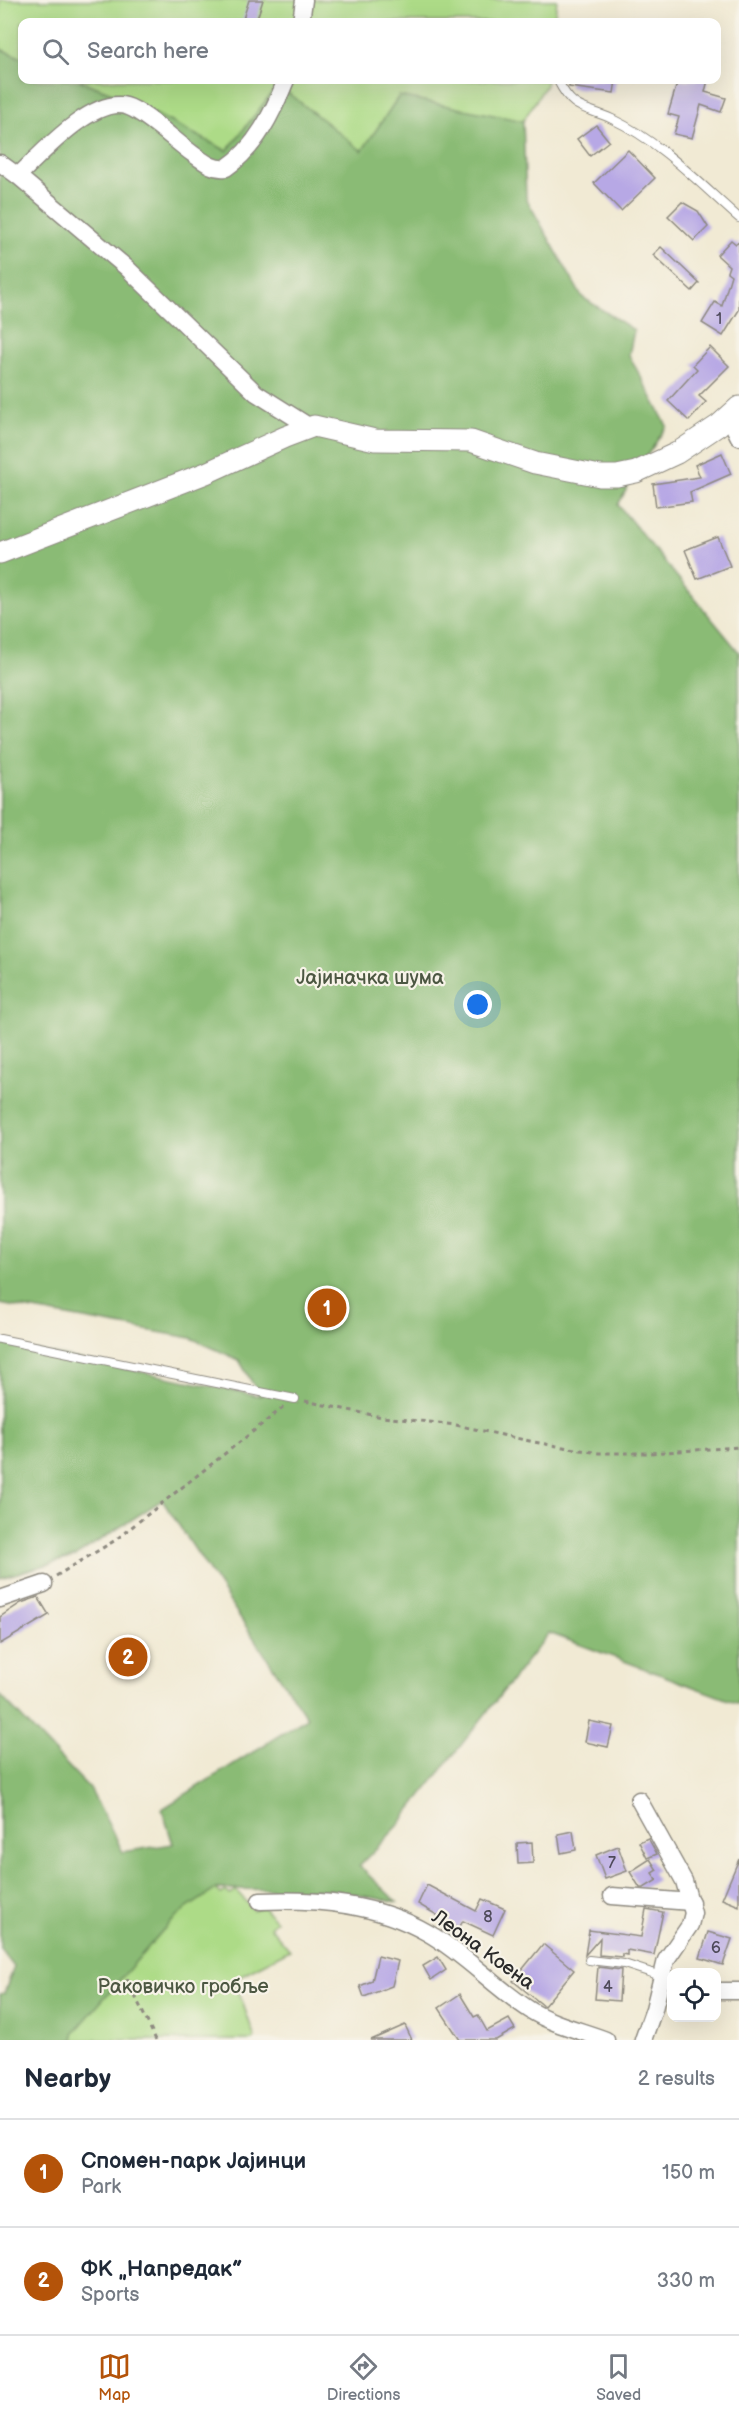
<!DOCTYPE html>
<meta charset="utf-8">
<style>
:root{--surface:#fff;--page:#f6f6f7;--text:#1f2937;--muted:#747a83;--line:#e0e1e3;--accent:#b45309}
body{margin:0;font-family:"Balsamiq Sans",sans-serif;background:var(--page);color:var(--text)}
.controls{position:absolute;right:18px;bottom:18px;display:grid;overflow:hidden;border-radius:12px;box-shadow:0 6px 24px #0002}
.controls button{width:54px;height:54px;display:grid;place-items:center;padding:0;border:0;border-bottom:2px solid var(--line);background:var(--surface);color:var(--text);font:30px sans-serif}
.you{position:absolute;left:478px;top:1005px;width:21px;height:21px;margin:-15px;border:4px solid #fff;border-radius:50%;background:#1a73e8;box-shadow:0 0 0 9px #1a73e833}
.badge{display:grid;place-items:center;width:39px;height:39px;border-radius:50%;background:var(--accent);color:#fff;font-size:20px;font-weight:700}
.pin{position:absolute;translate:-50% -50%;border:3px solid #fff;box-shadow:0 2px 6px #0006}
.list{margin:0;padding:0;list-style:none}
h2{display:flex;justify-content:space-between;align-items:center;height:78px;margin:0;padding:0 24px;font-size:26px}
h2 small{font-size:20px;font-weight:400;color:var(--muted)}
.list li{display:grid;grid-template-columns:39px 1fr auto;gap:18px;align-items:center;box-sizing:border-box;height:108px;padding:0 24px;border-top:2px solid var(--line)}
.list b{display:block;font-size:22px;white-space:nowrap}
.list p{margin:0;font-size:20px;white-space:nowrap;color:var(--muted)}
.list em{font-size:20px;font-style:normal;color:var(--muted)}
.icon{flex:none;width:33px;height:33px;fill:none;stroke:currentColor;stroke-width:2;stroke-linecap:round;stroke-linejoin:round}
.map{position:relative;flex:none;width:739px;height:2040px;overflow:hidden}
.search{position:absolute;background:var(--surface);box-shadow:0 6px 24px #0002;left:18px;right:18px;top:18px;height:66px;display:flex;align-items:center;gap:15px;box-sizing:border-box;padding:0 21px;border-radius:12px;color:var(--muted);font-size:22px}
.sheet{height:294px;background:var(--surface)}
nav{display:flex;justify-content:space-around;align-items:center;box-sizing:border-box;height:84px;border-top:2px solid var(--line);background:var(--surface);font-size:16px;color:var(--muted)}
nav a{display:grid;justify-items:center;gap:3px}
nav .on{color:var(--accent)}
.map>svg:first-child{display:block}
</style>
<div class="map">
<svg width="739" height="2040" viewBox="0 0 739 2040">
<rect width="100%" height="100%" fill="#f7f3e8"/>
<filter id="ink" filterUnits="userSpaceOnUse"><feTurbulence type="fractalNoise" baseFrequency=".0167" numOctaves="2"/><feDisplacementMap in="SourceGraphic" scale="12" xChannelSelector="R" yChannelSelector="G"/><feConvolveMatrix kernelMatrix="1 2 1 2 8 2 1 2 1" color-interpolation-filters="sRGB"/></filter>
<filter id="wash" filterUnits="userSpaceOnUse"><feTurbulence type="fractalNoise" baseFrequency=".008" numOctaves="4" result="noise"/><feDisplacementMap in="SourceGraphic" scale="24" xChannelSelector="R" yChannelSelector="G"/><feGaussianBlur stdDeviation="1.35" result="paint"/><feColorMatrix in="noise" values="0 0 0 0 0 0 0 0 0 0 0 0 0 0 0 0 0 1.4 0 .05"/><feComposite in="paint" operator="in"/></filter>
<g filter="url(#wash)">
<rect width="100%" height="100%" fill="#f1ead4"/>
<g fill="#addb87" stroke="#6c8359" stroke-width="1.5">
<polygon points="0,0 557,0 554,22 22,22 22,58 0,49"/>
<polygon points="78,80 547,80 546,85 523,121 399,96 362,151 278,85 227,151 122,97"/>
<polygon points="216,1889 221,1894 226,1891 230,1895 236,1890 253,1910 263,1907 276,1921 270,1927 290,1950 245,1973 235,1981 255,2038 252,2040 74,2040 73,2033 163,1930 183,1911"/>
</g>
<polygon fill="#8abb74" stroke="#5a7350" stroke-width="1.5" points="0,49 22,58 22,80 78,80 122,97 227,151 278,85 362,151 399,96 523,121 526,198 582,297 634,330 629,355 667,426 636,472 618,505 739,652 739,1704 549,1633 396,1828 359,1866 397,1902 330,1890 216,1889 183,1911 163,1930 74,2033 74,2040 0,2040 0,1994 4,1993 14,1967 0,1949 0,1695 90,1789 123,1852 173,1844 162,1809 307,1718 162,1500 74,1557 0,1578 0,1343 260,1396 239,1360 191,1338 0,1304"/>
<g id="blocks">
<g fill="#b7a8e5">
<polygon points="249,0 263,0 256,22 242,22"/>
<polygon points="569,80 616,80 614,93 569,87"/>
<polygon points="678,80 708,80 705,92 726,98 721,112 701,105 692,138 674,134 679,117 668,114"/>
<polygon points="596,125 609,141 590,156 577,139"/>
<polygon points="628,150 655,178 621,211 594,183"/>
<polygon points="682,202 698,211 708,227 694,241 668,216"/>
<polygon points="731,240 736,244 739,242 739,310 723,336 702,323 715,302 722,306 731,275 727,272 729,266 717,255"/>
<polygon points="661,247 699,283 692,291 653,255"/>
<polygon points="710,347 729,366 699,396 706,402 689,421 668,401 697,369 693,365"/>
<polygon points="722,453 731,474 690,492 692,502 656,507 653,484 700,477 695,465"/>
<polygon points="718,537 730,566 697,579 685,550"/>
<polygon points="38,1597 49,1615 0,1644 0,1617 21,1603"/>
<polygon points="589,1721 613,1726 608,1747 585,1742"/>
<polygon points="573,1831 576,1850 561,1853 558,1834"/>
<polygon points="648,1838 657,1854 647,1858 639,1842"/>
<polygon points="532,1842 533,1863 518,1864 517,1843"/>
<polygon points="618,1846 627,1871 605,1879 596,1855"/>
<polygon points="650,1859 657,1870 652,1873 657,1880 644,1888 640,1888 630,1872"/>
<polygon points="739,1859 739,1906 722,1899"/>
<polygon points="427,1885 476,1911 482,1899 505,1909 493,1935 463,1921 459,1928 418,1904"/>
<polygon points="646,1909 663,1912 654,1955 627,1950 627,1955 622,1954 622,1957 599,1955 600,1938 585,1955 589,1930 641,1937"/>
<polygon points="708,1932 732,1939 723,1965 700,1958"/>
<polygon points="543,1944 574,1970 544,2006 513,1981"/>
<polygon points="378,1956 398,1961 392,1986 364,1997 360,1986 372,1981"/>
<polygon points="438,1957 446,1970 431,1980 423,1966"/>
<polygon points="598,1967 621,1970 619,2001 595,1999"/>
<polygon points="460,1994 474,2017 478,2015 487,2031 509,2019 515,2029 496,2040 460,2040 439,2008"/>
<polygon points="405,2025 412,2040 371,2040"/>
</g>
</g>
</g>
<g filter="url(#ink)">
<use href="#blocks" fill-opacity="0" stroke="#8e8a80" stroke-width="1.5"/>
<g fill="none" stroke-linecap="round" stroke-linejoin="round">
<g stroke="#8e8a80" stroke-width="10">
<g id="service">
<path d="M558,81C574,112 584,106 612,119C661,142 699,183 739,218"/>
<polyline points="0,1339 295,1399"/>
<polyline points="589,1960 624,1964 661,1976"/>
</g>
</g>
<g stroke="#8e8a80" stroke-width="19">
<g id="minor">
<polyline points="301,22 304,0"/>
<polyline points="0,163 18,176 127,268 256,393 310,427"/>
<path d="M18,176C41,154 92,97 126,106C144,111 176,142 193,154C203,161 213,170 226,168C256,148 273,112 286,80"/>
<polyline points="729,417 739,437"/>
<polyline points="0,1599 44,1584"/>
<polyline points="639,1800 684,1881 693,1913 690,1925 666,1960 654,2009 643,2040"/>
<polyline points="612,1896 691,1902"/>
<path d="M260,1901C318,1899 376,1903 428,1933C465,1954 494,1987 530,2010C554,2025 580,2030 606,2040"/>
<polyline points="716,1991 739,1991"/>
</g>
</g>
<g stroke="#8e8a80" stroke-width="23">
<polyline id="tertiary" points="0,553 206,473 285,437 314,426 375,440 471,441 535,463 600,476 617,476 636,472 677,453 719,425 739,407"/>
</g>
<g stroke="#8e8a80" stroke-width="3" stroke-dasharray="4.5 4.5" stroke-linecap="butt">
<polyline points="305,1401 382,1417 456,1425 534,1442 599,1453 650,1453 739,1447"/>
<polyline points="56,1576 114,1541 284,1407"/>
<polyline points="127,1979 156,2040"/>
</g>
<use href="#service" stroke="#fff" stroke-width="8"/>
<use href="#minor" stroke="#fff" stroke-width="16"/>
<use href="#tertiary" stroke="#fff" stroke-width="21"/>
</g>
</g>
<g text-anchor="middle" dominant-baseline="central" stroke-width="4.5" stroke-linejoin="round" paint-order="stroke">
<g font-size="16" fill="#4e4a5a">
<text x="719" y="319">1</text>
<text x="612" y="1863">7</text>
<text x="488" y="1917">8</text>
<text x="716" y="1948">6</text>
<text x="608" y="1987">4</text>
</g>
<g font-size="20" fill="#4c5742" stroke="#f7f3e8">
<text x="370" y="978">Јајиначка шума</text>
<text x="183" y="1987">Раковичко гробље</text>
</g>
<g font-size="20" fill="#2b2b2b" stroke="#f7f3e8">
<text transform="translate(483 1950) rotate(36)">Леона Коена</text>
</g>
</g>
</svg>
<div class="controls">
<button><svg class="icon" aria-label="locate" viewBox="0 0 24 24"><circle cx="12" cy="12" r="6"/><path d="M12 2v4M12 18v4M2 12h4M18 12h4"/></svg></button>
</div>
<div class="you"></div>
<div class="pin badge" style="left:327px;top:1308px">1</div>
<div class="pin badge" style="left:128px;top:1657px">2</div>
<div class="search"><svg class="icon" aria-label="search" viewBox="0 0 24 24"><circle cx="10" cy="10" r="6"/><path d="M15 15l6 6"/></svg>Search here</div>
</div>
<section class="sheet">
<h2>Nearby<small>2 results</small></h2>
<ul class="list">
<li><span class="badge">1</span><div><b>Спомен-парк Јајинци</b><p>Park</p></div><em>150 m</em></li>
<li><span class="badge">2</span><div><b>ФК „Напредак”</b><p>Sports</p></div><em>330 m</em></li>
</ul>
</section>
<nav>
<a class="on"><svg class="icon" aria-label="map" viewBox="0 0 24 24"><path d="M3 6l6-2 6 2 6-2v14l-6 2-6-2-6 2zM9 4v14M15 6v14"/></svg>Map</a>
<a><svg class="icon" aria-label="directions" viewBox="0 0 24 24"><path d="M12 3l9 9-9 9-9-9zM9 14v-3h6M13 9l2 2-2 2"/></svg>Directions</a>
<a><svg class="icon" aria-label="saved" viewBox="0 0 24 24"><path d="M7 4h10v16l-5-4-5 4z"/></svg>Saved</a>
</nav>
